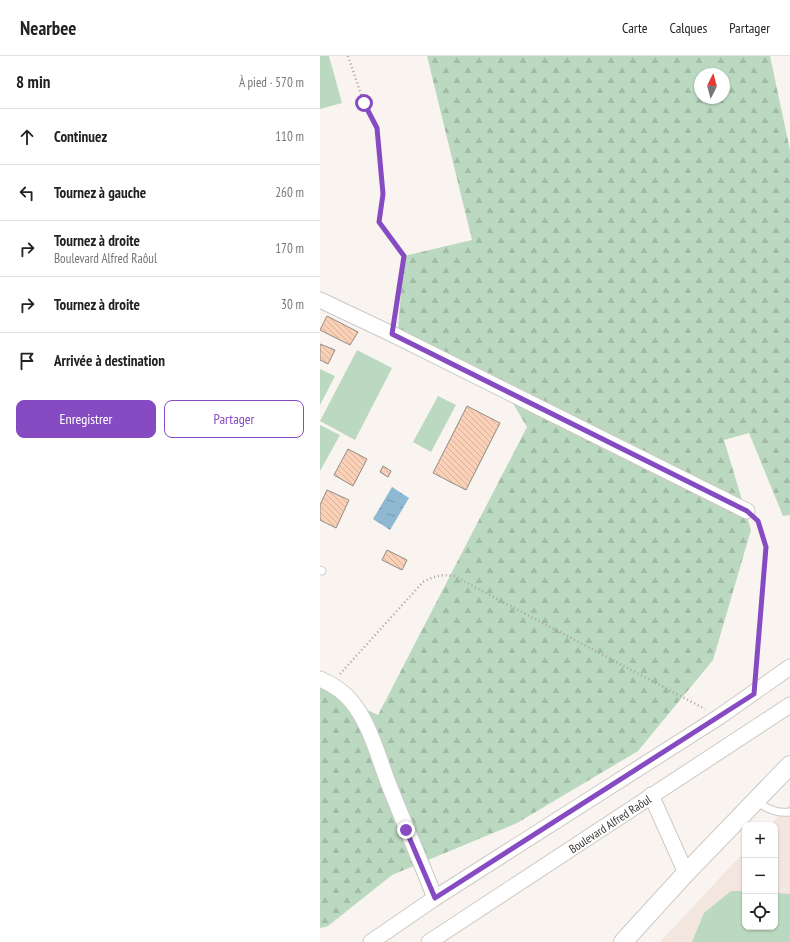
<!DOCTYPE html>
<html lang="fr">
<meta charset="utf-8">
<style>
:root{--surface:#fff;--page:#f6f6f6;--text:#222;--muted:#767676;--line:#e0e0e0;--accent:#864bc2}
body{margin:0;font-family:"PT Sans Narrow",sans-serif;background:var(--page);color:var(--text)}
.controls{position:absolute;right:12px;bottom:12px;display:grid;overflow:hidden;border-radius:8px;box-shadow:0 1px 3px #0004}
.controls button{width:36px;height:36px;display:grid;place-items:center;padding:0;border:0;border-bottom:1px solid var(--line);background:var(--surface);color:var(--text);font:20px sans-serif}
.compass{position:absolute;left:374px;top:12px;width:36px;height:36px;border-radius:50%;background:var(--surface);box-shadow:0 1px 3px #0004;rotate:6deg}
.stop{position:absolute;width:12px;height:12px;margin:-9px;border:3px solid #864bc2;border-radius:50%;background:#fff}
.stop.end{background:#864bc2;border-color:#fff;box-shadow:0 1px 4px #0008}
.list{margin:0;padding:0;list-style:none}
h2{display:flex;justify-content:space-between;align-items:center;height:52px;margin:0;padding:0 16px;font-size:17px}
h2 small{font-size:13px;font-weight:400;color:var(--muted)}
.list li{display:grid;grid-template-columns:26px 1fr auto;gap:12px;align-items:center;box-sizing:border-box;height:56px;padding:0 16px;border-top:1px solid var(--line)}
.list b{display:block;font-size:15px;white-space:nowrap}
.list p{margin:0;font-size:13px;white-space:nowrap;color:var(--muted)}
.list em{font-size:13px;font-style:normal;color:var(--muted)}
.actions{display:flex;gap:8px;padding:12px 16px}
.actions a{flex:1;padding:9px 0;border:1px solid var(--accent);border-radius:8px;text-align:center;font-size:14px;color:var(--accent)}
.actions .main{background:var(--accent);color:#fff}
.icon{flex:none;width:22px;height:22px;fill:none;stroke:currentColor;stroke-width:2;stroke-linecap:round;stroke-linejoin:round}
.map{position:relative;flex:none;width:470px;height:886px;overflow:hidden}
header{display:flex;align-items:center;gap:24px;box-sizing:border-box;height:56px;padding:0 20px;background:var(--surface);border-bottom:1px solid var(--line)}
header strong{font-size:19px}
nav{display:flex;gap:22px;margin-inline-start:auto;font-size:14px}
main{display:flex}
aside{flex:1;background:var(--surface)}
.map>svg:first-child{display:block}
</style>
<header>
<strong>Nearbee</strong>
<nav><a>Carte</a><a>Calques</a><a>Partager</a></nav>
</header>
<main>
<aside>
<h2>8 min<small>À pied · 570 m</small></h2>
<ul class="list">
<li><svg class="icon" aria-label="ahead" viewBox="0 0 24 24"><path d="M12 20V5M6 11l6-6 6 6"/></svg><div><b>Continuez</b></div><em>110 m</em></li>
<li><svg class="icon" aria-label="left" viewBox="0 0 24 24"><path d="M17 20v-9H6M10 6l-5 5 5 5"/></svg><div><b>Tournez à gauche</b></div><em>260 m</em></li>
<li><svg class="icon" aria-label="right" viewBox="0 0 24 24"><path d="M7 20v-9h11M14 6l5 5-5 5"/></svg><div><b>Tournez à droite</b><p>Boulevard Alfred Raôul</p></div><em>170 m</em></li>
<li><svg class="icon" aria-label="right" viewBox="0 0 24 24"><path d="M7 20v-9h11M14 6l5 5-5 5"/></svg><div><b>Tournez à droite</b></div><em>30 m</em></li>
<li><svg class="icon" aria-label="arrive" viewBox="0 0 24 24"><path d="M6 21V4h12l-3 4 3 4H6"/></svg><div><b>Arrivée à destination</b></div></li>
</ul>
<div class="actions"><a class="main">Enregistrer</a><a>Partager</a></div>
</aside>
<div class="map">
<svg width="470" height="886" viewBox="0 0 470 886">
<defs>
<pattern id="forest-firs" width="22" height="20" patternUnits="userSpaceOnUse"><rect width="22" height="20" fill="#bad9c0"/><path d="M5 1l3.5 6h-7zM16 11l3.5 6h-7z" fill="#a0bba6"/></pattern>
<pattern id="water-ripples" width="26" height="14" patternUnits="userSpaceOnUse"><rect width="26" height="14" fill="#8fb9d3"/><path d="M2 4q2-2 4 0t4 0M15 11q2-2 4 0t4 0" fill="none" stroke="#7697ac"/></pattern>
<pattern id="building-back-hatch" width="6" height="6" patternUnits="userSpaceOnUse"><rect width="6" height="6" fill="#fad0b6"/><path d="M-1 5l2 2M0 0l6 6M5-1l2 2" fill="none" stroke="#d7b39d"/></pattern>
</defs>
<rect width="100%" height="100%" fill="#f9f4f0"/>
<polygon fill="#f2e6de" points="470,748 470,886 340,886 425,795 425,871 455,871 455,769 450,769"/>
<g fill="#bad9c0">
<polygon points="0,0 9,0 22,47 0,53"/>
<polygon points="37,294 72,312 35,384 0,365"/>
<polygon points="0,313 15,320 0,349"/>
<polygon points="118,340 136,349 111,396 93,386"/>
<polygon points="0,369 20,379 0,415"/>
<polygon points="411,835 425,835 425,871 455,871 455,837 470,838 470,886 372,886 384,857"/>
</g>
<path fill="url(#forest-firs)" fill-rule="evenodd" d="M107,0H450L470,94V459L463,460L429,377L404,384L431,474L393,604L318,695L197,767L72,819L8,870L0,872V631L58,659L207,371L188,339L77,285L84,200L152,184ZM380,18H404V42H380Z"/>
<polygon fill="url(#water-ripples)" points="72,431 89,442 70,474 53,463"/>
<g fill="url(#building-back-hatch)" stroke="#908b88">
<polygon points="7,260 38,276 30,289 0,274"/>
<polygon points="0,288 15,294 8,308 0,304"/>
<polygon points="147,350 180,367 146,434 113,417"/>
<polygon points="28,393 47,403 33,430 14,419"/>
<polygon points="63,410 71,415 68,421 60,416"/>
<polygon points="7,434 29,444 16,472 0,464 0,449"/>
<polygon points="67,494 87,504 82,514 62,504"/>
</g>
<g fill="none" stroke-linecap="round" stroke-linejoin="round">
<g stroke="#cdc9c5" stroke-width="9">
<g id="service">
<polyline points="0,514 2,515"/>
<path d="M435,745C447,752 456,758 470,756"/>
</g>
</g>
<g stroke="#cdc9c5" stroke-width="17">
<g id="minor">
<polyline points="0,244 72,278 427,455"/>
<path d="M0,623C12,628 24,636 32,646C51,670 58,701 69,729C84,767 100,804 115,842"/>
<polyline points="331,739 366,817"/>
<polyline points="51,886 115,842 399,661 470,611"/>
<path id="s1" d="M109,886L470,649"/>
</g>
</g>
<g stroke="#cdc9c5" stroke-width="20">
<polyline id="tertiary" points="303,886 366,817 470,709"/>
</g>
<g stroke="#a7a4a0" stroke-width="2.5" stroke-dasharray="1 3" stroke-linecap="butt">
<polyline points="28,0 44,47 57,72 63,138 59,166 84,200 74,265"/>
<path d="M20,618L103,526C114,520 121,518 134,520L385,653"/>
<polyline points="435,618 446,491 438,465"/>
</g>
<use href="#service" stroke="#fff" stroke-width="7"/>
<use href="#minor" stroke="#fff" stroke-width="15"/>
<use href="#tertiary" stroke="#fff" stroke-width="18"/>
</g>
<g fill="none" stroke-linecap="round" stroke-linejoin="round">
<polyline stroke="#864bc2" stroke-width="5" points="44,47 57,72 63,138 59,166 84,200 72,278 427,455 438,465 446,491 434,638 115,842 86,774"/>
</g>
<g text-anchor="middle" dominant-baseline="central" stroke-width="3" stroke-linejoin="round" paint-order="stroke">
<g font-size="12" fill="#373634" stroke="#fff">
<text stroke="none"><textPath href="#s1" startOffset="216">Boulevard Alfred Raôul</textPath></text>
</g>
</g>
</svg>
<div class="controls">
<button>+</button>
<button>−</button>
<button><svg class="icon" aria-label="locate" viewBox="0 0 24 24"><circle cx="12" cy="12" r="6"/><path d="M12 2v4M12 18v4M2 12h4M18 12h4"/></svg></button>
</div>
<svg class="compass" viewBox="-18 -18 36 36"><path d="M0-13l5 13h-10z" fill="#e53935"/><path d="M0 13l5-13h-10z" fill="#767676"/></svg>
<div class="stop" style="left:44px;top:47px"></div>
<div class="stop end" style="left:86px;top:774px"></div>
</div>
</main>
